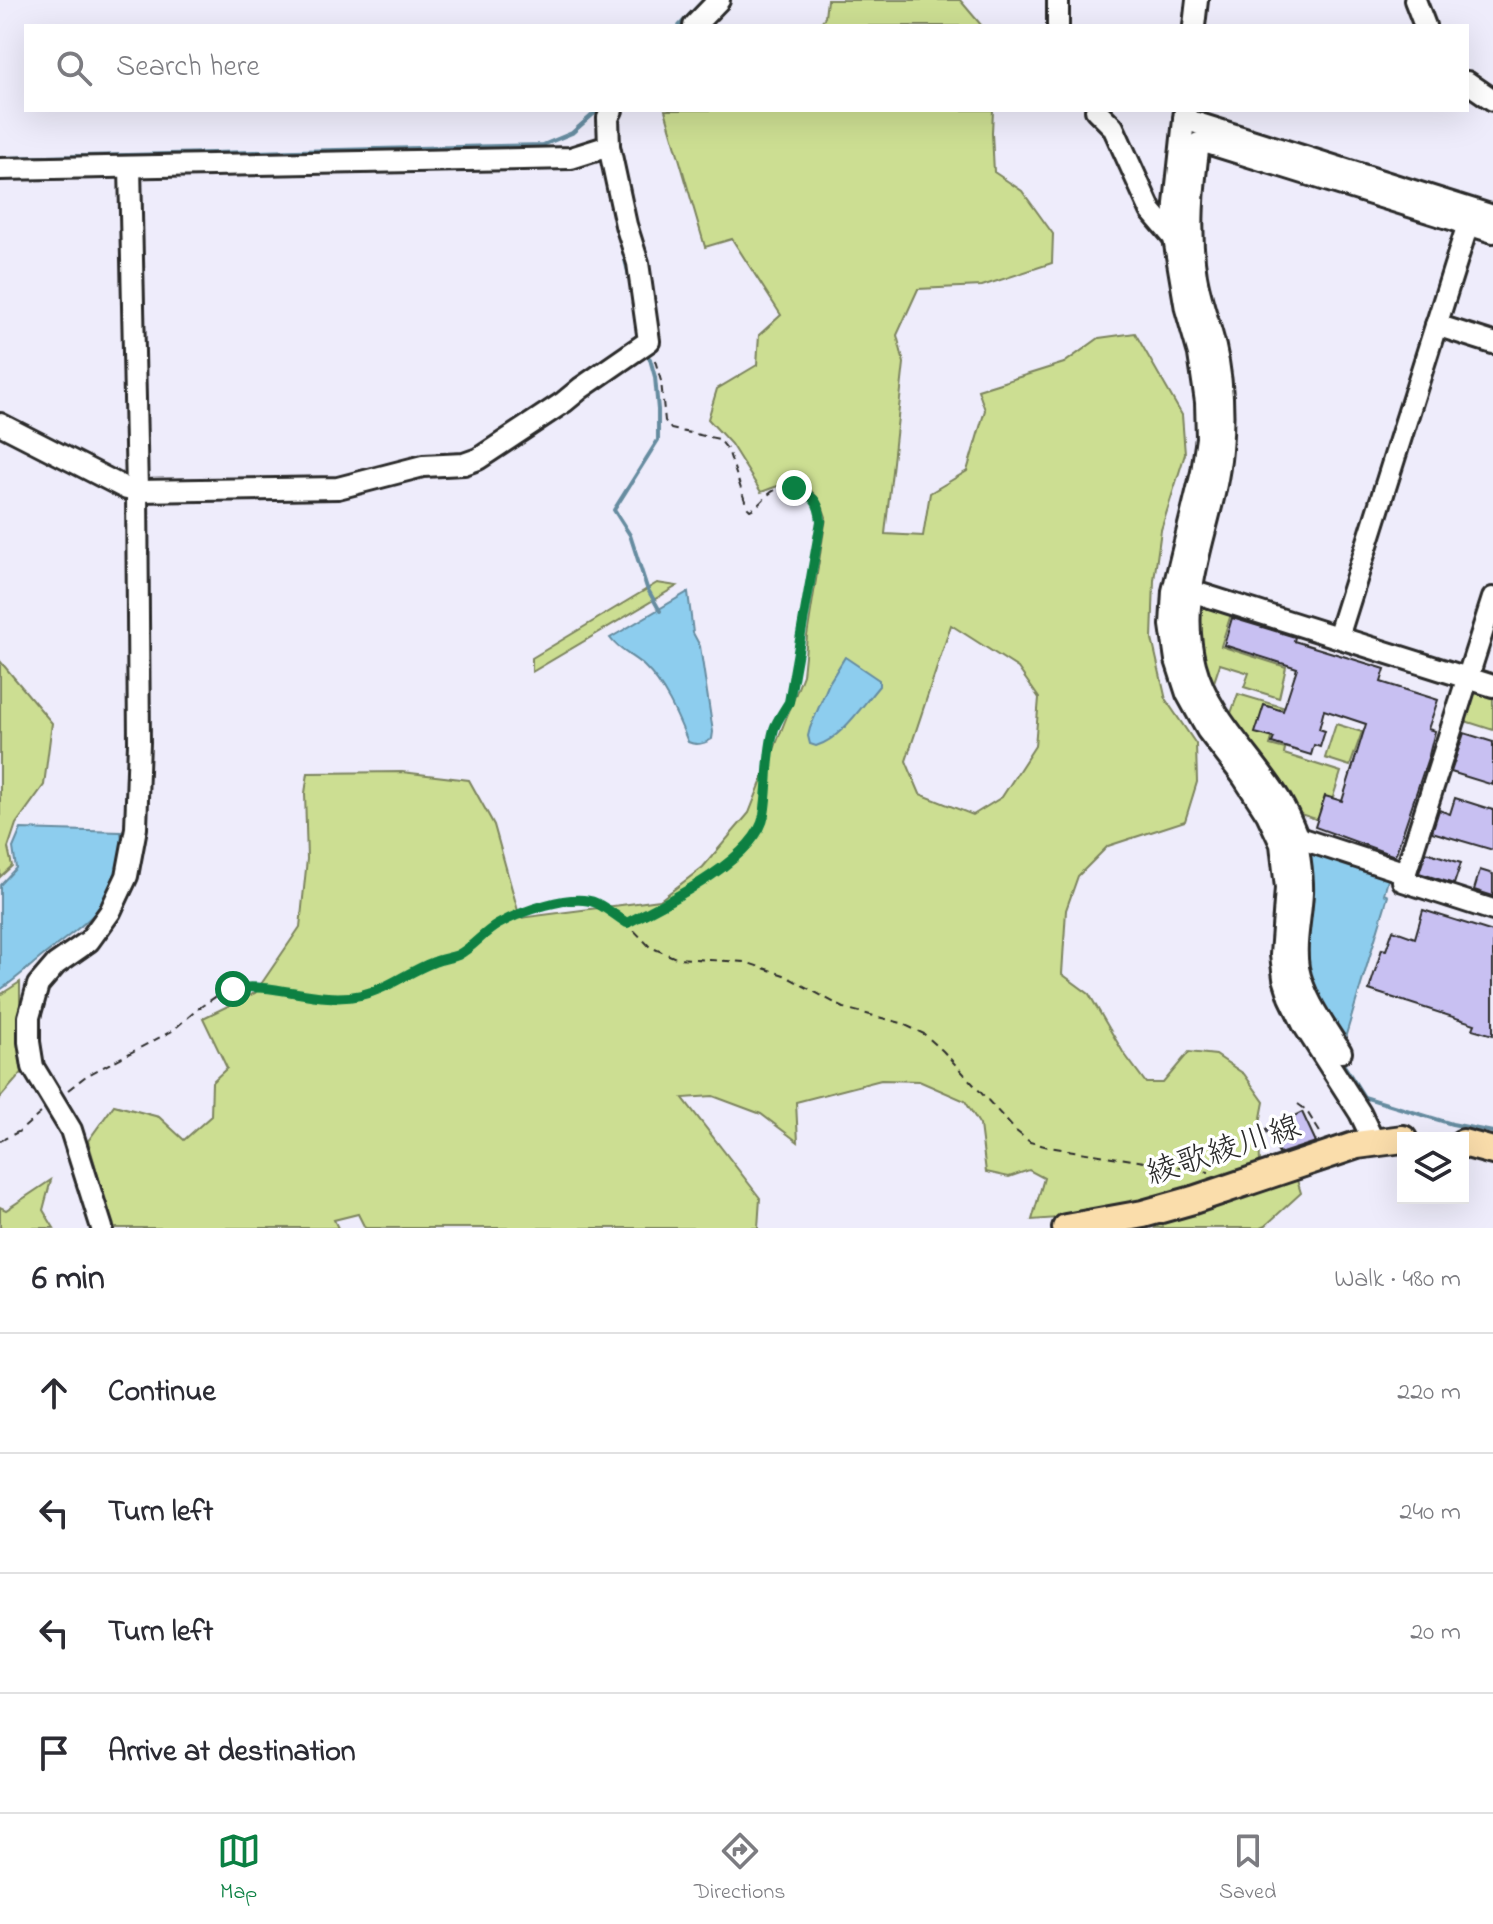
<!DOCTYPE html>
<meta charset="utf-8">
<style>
:root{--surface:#fff;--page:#f2f2f3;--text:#2b2b33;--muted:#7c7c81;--line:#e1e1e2;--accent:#0b8043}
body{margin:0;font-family:"Indie Flower","Klee One",sans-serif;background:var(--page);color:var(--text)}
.controls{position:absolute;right:24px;bottom:24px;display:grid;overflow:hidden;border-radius:0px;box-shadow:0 8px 32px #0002}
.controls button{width:72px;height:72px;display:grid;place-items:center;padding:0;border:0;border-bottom:2px solid var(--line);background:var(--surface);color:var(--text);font:40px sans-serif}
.stop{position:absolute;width:24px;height:24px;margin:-18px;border:6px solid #0b8043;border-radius:50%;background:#fff}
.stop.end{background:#0b8043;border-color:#fff;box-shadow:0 2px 8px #0008}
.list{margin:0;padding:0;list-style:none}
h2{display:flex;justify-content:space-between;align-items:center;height:104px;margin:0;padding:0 32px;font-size:34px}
h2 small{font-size:26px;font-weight:400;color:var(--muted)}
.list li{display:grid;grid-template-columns:52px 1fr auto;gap:24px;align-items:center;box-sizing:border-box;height:120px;padding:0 32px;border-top:2px solid var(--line)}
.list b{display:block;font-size:30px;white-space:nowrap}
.list em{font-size:26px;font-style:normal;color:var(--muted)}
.icon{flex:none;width:44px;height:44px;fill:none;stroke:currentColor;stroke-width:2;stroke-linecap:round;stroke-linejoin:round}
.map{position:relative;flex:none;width:1493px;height:1228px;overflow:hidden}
.search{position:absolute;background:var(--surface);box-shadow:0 8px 32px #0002;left:24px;right:24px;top:24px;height:88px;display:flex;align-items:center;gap:20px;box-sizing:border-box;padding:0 28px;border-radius:0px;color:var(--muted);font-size:30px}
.sheet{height:584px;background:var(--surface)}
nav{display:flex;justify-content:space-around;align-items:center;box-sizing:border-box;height:112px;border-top:2px solid var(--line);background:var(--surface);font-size:22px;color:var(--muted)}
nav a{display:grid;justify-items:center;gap:4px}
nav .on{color:var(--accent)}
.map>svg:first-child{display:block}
</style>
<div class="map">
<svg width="1493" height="1228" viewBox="0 0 1493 1228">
<rect width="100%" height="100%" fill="#eeecfb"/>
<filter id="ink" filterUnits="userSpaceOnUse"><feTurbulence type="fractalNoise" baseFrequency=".0125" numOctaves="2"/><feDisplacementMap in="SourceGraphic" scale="16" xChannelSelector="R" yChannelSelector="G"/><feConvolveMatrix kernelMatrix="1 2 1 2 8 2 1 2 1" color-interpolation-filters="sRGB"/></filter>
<g filter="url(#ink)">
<g fill="#ccde92" stroke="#7c845e" stroke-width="2" fill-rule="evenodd">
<polygon points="827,0 960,0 982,26 818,26 825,17"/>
<path d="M665,110H993L992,133L994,172L1022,191L1053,234L1052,263L982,286L918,289L897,335L904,363L885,534L923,536L930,493L967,471L985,410L978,390L1064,363L1099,338L1135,333L1182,415L1185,454L1161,530L1154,580L1152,639L1166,700L1196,744L1197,782L1185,821L1108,846L1078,876L1066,910L1062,974L1089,994L1123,1052L1146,1083H1163L1189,1052L1216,1055L1244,1074L1264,1102L1259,1128L1260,1165L1112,1214L1032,1220L1044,1178L1029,1170L1009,1177L986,1172L980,1125L965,1101L919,1081L881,1080L796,1102L798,1142L761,1114L713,1096L683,1098L760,1198L758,1228H365L358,1214L334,1220L338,1228H113L88,1141L114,1105L159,1117L184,1140L211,1116L212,1082L227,1068L203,1018L255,993L300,927L307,859L305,793L308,773L402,772L469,780L494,825L520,918L660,900L703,867L749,813L803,675L807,636L826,517C821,500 809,481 788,483C779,485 770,489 761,492L731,444L708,419L717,389L757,365L759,335L781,315L732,239L705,247ZM951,625L1018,668L1039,698L1035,746L1002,797L973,815L920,794L906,761Z"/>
<polygon points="657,583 677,586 532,672 532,658"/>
<polygon points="1195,600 1232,611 1221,646 1286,667 1279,698 1244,687 1249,673 1220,664 1213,685 1202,670"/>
<polygon points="0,661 52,723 44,785 16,824 8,848 12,866 0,877"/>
<polygon points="1474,684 1493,690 1493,730 1462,720"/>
<polygon points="1238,694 1282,707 1270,745 1285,749 1284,754 1341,772 1325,822 1297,813 1221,710 1231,713"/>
<polygon points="1336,724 1362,732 1350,766 1325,758"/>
<polygon points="20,982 20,1026 26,1068 0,1098 0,995"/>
<polygon points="1295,1174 1301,1193 1265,1226 1260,1228 1155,1228 1159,1221"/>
<polygon points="51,1180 43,1210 54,1228 0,1228 0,1207 6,1210"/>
</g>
<g fill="#8dcdee" stroke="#668ca0" stroke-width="2">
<path d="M688,592L693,633L700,646L713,732L712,739C704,744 697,746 688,742C677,715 665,686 644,666C633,656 618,650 610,638Z"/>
<path d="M845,657L879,680V686C861,707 842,738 816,746L810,744L808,736L810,728L829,683Z"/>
<path d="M21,829L121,832C132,892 91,919 49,951C32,964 18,978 0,990V885L16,868L13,848Z"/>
<polygon points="1301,845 1390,873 1384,894 1388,896 1342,1048 1307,985"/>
</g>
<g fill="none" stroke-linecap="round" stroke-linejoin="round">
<g stroke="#668ca0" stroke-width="4">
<polyline points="679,26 704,0"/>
<polyline points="0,158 543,145 572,133 598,110"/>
<polyline points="620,239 629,276 632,280"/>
<polyline points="645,354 650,359 655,377 658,410 658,440 614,510 630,535 647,588 660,611"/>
<polyline points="1340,1059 1364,1097 1452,1124 1493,1132"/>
</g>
</g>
<g fill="#c8c0f2" stroke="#2b2b2b" stroke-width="2">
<polygon points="1232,618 1295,637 1294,641 1385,669 1381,682 1438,700 1428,729 1435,731 1429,755 1395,856 1315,827 1325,796 1342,801 1366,724 1324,710 1319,729 1325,731 1320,747 1314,745 1311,755 1272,743 1274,738 1255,733 1264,705 1283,711 1297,668 1224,645"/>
<polygon points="1464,733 1493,742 1493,785 1451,772"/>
<polygon points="1455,798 1493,810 1493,850 1432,832 1439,810 1450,814"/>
<polygon points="1426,852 1461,863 1454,884 1419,873"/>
<polygon points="1480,870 1493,874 1493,896 1474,890"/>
<polygon points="1423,910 1493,932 1493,1035 1473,1029 1475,1024 1369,990 1382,949 1386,950 1393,930 1415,938"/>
<polygon points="1302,1112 1316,1142 1279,1154 1266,1130"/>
</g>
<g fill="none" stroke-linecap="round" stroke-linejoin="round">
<g stroke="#2b2b2b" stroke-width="26">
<g id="minor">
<polyline points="1058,0 1058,26"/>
<polyline points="1415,0 1425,26"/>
<polyline points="694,26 719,0"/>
<polyline points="1194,26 1197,0"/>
<polyline points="1467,82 1493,100"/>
<polyline points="1096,110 1113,127 1151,211 1174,238"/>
<polyline points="1185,110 1175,204 1174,238 1186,309 1199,354 1206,402 1207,438 1202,472 1173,591 1171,625 1176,660 1187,694 1207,730 1243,777 1267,814 1281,844 1286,888 1281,955 1284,978 1290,997 1303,1024 1360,1113 1374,1142"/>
<polyline points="1184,119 1493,216"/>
<polyline points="0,169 571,158 609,146"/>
<polyline points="1436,325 1493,343"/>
<polyline points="0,424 127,489 137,491 338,488 423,466 464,464 478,459 564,402 581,388 649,341 638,263 626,225 609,146 608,118 612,110"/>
<polyline points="1191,591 1493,686"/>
<polyline points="1493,598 1403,881 1493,910"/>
<polyline points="1338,637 1468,224"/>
<path d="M1297,836C1298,855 1303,873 1302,892C1301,917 1294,943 1298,968C1304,999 1324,1025 1341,1052"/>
<path d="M1406,873L1302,839L1297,836C1292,823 1286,810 1279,798C1251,754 1208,716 1195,665C1175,588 1215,524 1221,450C1224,415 1223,381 1215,347C1209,323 1200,300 1196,276C1189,232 1193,187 1199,143L1204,142L1493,232"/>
<polyline points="102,1228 71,1130 33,1067 29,1042 29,1017 38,985 56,964 89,941 110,912 127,876 136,828 139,742 137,491 130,167"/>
</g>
</g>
<g stroke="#2b2b2b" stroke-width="32">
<g id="major">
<polyline points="1463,1143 1493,1151"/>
<polyline points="1066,1228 1143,1214 1193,1200 1357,1145 1403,1139"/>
</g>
</g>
<g stroke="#2b2b2b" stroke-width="2" stroke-dasharray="8 6" stroke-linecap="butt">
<path d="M628,923C666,903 750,863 763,821C771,794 765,758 774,729C777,720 784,711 789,702L821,521C821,517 821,512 820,508C814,492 791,484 775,490C765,495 760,506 750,510L747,507L728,450L719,439L671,429L665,421L661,381L654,357"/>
<polyline points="68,1090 86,1076 172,1031 199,1008 221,993 246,986 312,996 338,997 358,996 378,990 433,962 459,954 496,925 550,903 575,899 594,902 627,923 650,947 676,958 745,962 784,975 844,1008 901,1023 924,1034 943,1051 1016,1131 1030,1142 1048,1147 1209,1172"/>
<polyline points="1298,1104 1306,1110 1321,1134"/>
<polyline points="0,1141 20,1131 42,1112"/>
</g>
<use href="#minor" stroke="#fff" stroke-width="20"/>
<use href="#major" stroke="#faddab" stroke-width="26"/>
</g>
</g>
<g fill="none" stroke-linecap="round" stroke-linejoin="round" filter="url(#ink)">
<path stroke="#0b8043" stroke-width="10" d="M233,989C274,981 318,1005 361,995C388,989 409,971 434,962C441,959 450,958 458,955C472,948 483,933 497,925C519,912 572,892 596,903C607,908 617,917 627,923C664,904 757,859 764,815C769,787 766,757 774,729C777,720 784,711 789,702L821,521C819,500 813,496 794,488"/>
</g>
<g text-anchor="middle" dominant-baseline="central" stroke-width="7" stroke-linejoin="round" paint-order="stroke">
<g font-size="32" fill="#2b2b2b" stroke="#fff">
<text transform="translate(1224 1152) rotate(-18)">綾歌綾川線</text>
</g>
</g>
</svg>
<div class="controls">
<button><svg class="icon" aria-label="layers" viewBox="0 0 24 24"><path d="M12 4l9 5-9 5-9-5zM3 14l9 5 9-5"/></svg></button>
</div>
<div class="stop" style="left:233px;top:989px"></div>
<div class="stop end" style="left:794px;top:488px"></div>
<div class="search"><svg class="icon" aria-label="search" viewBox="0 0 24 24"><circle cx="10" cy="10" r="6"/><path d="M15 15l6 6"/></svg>Search here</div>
</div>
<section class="sheet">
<h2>6 min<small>Walk · 480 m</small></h2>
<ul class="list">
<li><svg class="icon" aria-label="ahead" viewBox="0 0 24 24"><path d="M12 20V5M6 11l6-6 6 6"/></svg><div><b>Continue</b></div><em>220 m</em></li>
<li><svg class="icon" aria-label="left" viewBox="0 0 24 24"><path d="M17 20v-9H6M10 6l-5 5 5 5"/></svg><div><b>Turn left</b></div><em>240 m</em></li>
<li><svg class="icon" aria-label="left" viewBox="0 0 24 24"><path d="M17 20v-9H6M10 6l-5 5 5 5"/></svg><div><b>Turn left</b></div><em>20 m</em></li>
<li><svg class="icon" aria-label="arrive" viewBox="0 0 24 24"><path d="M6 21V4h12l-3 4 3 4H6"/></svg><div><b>Arrive at destination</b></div></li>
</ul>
</section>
<nav>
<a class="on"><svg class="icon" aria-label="map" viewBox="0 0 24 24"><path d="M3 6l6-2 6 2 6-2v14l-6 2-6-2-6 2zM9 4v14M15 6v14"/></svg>Map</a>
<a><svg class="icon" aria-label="directions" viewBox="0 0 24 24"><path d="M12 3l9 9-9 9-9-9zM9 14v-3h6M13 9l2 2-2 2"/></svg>Directions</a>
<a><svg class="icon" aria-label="saved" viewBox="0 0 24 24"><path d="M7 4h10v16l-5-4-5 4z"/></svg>Saved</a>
</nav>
